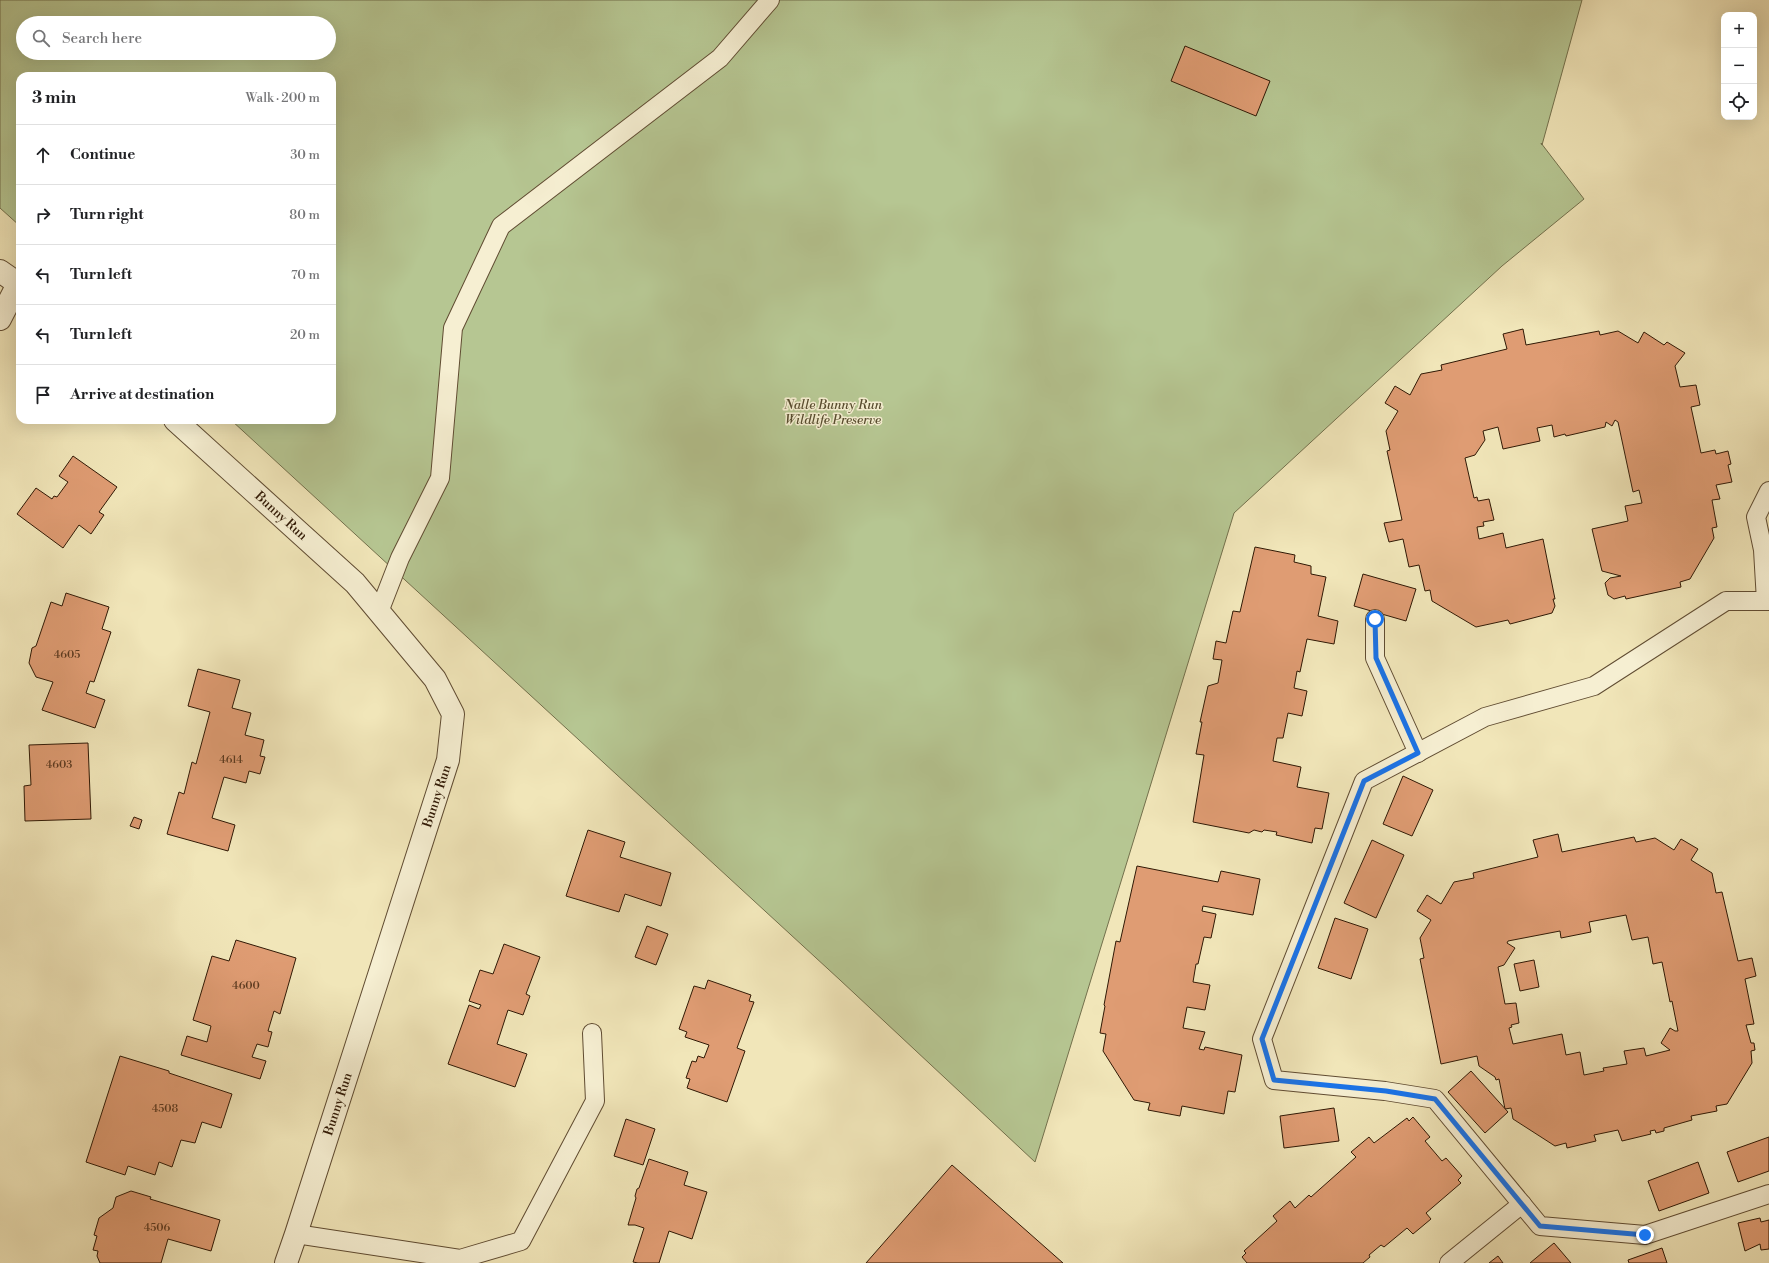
<!DOCTYPE html>
<meta charset="utf-8">
<style>
:root{--surface:#fff;--page:#f6f6f6;--text:#202124;--muted:#757577;--line:#e0e0e0}
body{margin:0;font-family:"Libre Bodoni",serif;background:var(--page);color:var(--text)}
.controls{position:absolute;right:12px;top:12px;display:grid;overflow:hidden;border-radius:8px;box-shadow:0 4px 16px #0002}
.controls button{width:36px;height:36px;display:grid;place-items:center;padding:0;border:0;border-bottom:1px solid var(--line);background:var(--surface);color:var(--text);font:20px sans-serif}
.stop{position:absolute;width:12px;height:12px;margin:-9px;border:3px solid #1a73e8;border-radius:50%;background:#fff}
.stop.end{background:#1a73e8;border-color:#fff;box-shadow:0 1px 4px #0008}
.list{margin:0;padding:0;list-style:none}
h2{display:flex;justify-content:space-between;align-items:center;height:52px;margin:0;padding:0 16px;font-size:17px}
h2 small{font-size:13px;font-weight:400;color:var(--muted)}
.list li{display:grid;grid-template-columns:26px 1fr auto;gap:12px;align-items:center;box-sizing:border-box;height:60px;padding:0 16px;border-top:1px solid var(--line)}
.list b{display:block;font-size:15px;white-space:nowrap}
.list em{font-size:13px;font-style:normal;color:var(--muted)}
.icon{flex:none;width:22px;height:22px;fill:none;stroke:currentColor;stroke-width:2;stroke-linecap:round;stroke-linejoin:round}
.map{position:relative;flex:none;width:1769px;height:1263px;overflow:hidden}
.search{position:absolute;background:var(--surface);box-shadow:0 4px 16px #0002;left:16px;top:16px;width:320px;height:44px;display:flex;align-items:center;gap:10px;box-sizing:border-box;padding:0 14px;border-radius:22px;color:var(--muted);font-size:15px}
.panel{position:absolute;background:var(--surface);box-shadow:0 4px 16px #0002;left:16px;top:72px;width:320px;height:352px;border-radius:12px}
.map>svg:first-child{display:block}
</style>
<div class="map">
<svg width="1769" height="1263" viewBox="0 0 1769 1263">
<rect width="100%" height="100%" fill="#f1e6b9"/>
<filter id="stains"><feTurbulence type="fractalNoise" baseFrequency=".005" numOctaves="4"/><feColorMatrix values="0 0 0 0 .2 0 0 0 0 .09 0 0 0 0 .02 0 0 0 .5 -.17"/></filter>
<radialGradient id="worn" r=".72"><stop offset=".6" stop-color="#630" stop-opacity="0"/><stop offset="1" stop-color="#630" stop-opacity=".3"/></radialGradient>
<path fill="#b6c692" stroke="#73704c" fill-rule="evenodd" d="M0,0H1582L1542,145L1541,143L1584,199L1502,266L1234,513L1035,1162L840,980L231,420H332V76H20V226L0,208ZM23,23H329V53H23Z"/>
<g fill="#df9c73" stroke="#301905" fill-rule="evenodd">
<polygon points="1185,46 1270,81 1256,116 1171,81"/>
<polygon points="1523,329 1526,345 1599,331 1600,335 1618,331 1638,343 1644,332 1664,345 1667,342 1685,353 1675,366 1680,387 1696,385 1700,405 1691,407 1701,453 1715,450 1716,454 1728,451 1731,464 1728,465 1732,482 1716,485 1720,499 1712,500 1717,527 1712,528 1714,538 1690,579 1680,582 1681,587 1626,599 1625,596 1614,599 1608,595 1605,583 1610,578 1621,576 1602,571 1592,529 1628,521 1625,506 1642,503 1639,490 1633,492 1618,422 1615,420 1612,426 1606,422 1605,427 1566,436 1565,434 1554,437 1552,425 1537,428 1540,441 1503,449 1498,427 1483,431 1485,440 1475,455 1465,458 1474,498 1477,497 1478,501 1489,499 1494,520 1483,522 1484,526 1477,527 1479,539 1503,533 1506,548 1543,539 1555,599 1553,599 1555,606 1552,613 1510,624 1508,620 1476,627 1432,601 1430,590 1425,591 1419,565 1409,567 1403,539 1389,542 1384,523 1402,520 1387,451 1390,450 1386,431 1398,411 1385,403 1395,386 1410,395 1421,374 1442,370 1441,365 1507,349 1503,334"/>
<polygon points="73,456 117,487 99,512 104,515 91,534 79,525 63,548 17,514 36,488 52,499 54,496 57,497 68,482 59,476"/>
<polygon points="1255,547 1295,555 1294,562 1311,566 1311,574 1326,577 1318,616 1338,621 1334,644 1307,639 1300,672 1297,671 1294,688 1307,691 1302,716 1288,713 1283,738 1277,738 1273,761 1301,767 1297,787 1329,793 1322,829 1315,828 1312,843 1276,835 1277,832 1264,830 1262,832 1254,830 1249,833 1193,822 1204,755 1196,754 1202,722 1200,722 1208,686 1218,683 1222,660 1213,659 1216,641 1226,643 1233,611 1240,612"/>
<polygon points="1363,574 1416,589 1406,621 1354,606"/>
<polygon points="66,593 109,607 102,629 111,632 94,682 90,681 86,693 105,700 95,728 42,710 53,682 36,677 29,663 32,648 36,646 51,602 62,606"/>
<polygon points="198,669 240,680 232,708 251,713 245,735 264,740 260,756 265,757 260,774 249,771 246,783 224,777 212,818 235,825 228,851 167,834 179,792 184,794 192,762 196,764 210,712 188,706"/>
<polygon points="88,743 91,819 25,821 24,786 31,785 29,745"/>
<polygon points="1403,776 1433,790 1412,836 1383,824"/>
<polygon points="134,817 142,820 139,829 130,826"/>
<polygon points="588,830 625,842 620,857 671,873 661,906 625,894 619,912 566,896"/>
<path d="M1558,834L1562,852L1634,837L1636,842L1655,838L1674,850L1681,839L1698,849L1691,860L1712,873L1716,893L1722,892L1738,961L1752,958L1756,976L1745,979L1754,1024L1746,1025L1751,1043H1754L1755,1050L1751,1051L1752,1063L1727,1104L1716,1106L1717,1111L1691,1116L1692,1120L1664,1128V1131L1656,1133L1655,1130L1650,1131L1651,1134L1622,1141L1618,1130L1594,1135L1596,1141L1567,1148L1566,1143L1555,1146L1513,1119L1511,1108L1505,1109L1499,1079L1496,1080L1495,1077L1479,1066L1477,1056L1441,1064L1420,959L1424,958L1420,938L1431,920L1417,911L1427,895L1441,904L1454,882L1474,878L1473,873L1538,857L1533,840ZM1626,915L1632,940L1648,937L1653,964L1662,962L1670,1002L1672,1001L1678,1031H1675L1670,1028L1661,1043L1670,1050L1646,1056L1644,1048L1624,1051L1627,1064L1603,1068L1604,1071L1584,1075L1580,1052L1566,1055L1562,1034L1513,1044L1509,1028L1512,1027L1511,1025L1519,1023L1516,1003L1505,1004L1498,967L1504,965L1515,948L1507,943L1508,941L1560,931L1561,938L1591,932L1589,922Z"/>
<polygon points="1372,840 1404,855 1376,918 1344,903"/>
<polygon points="1137,866 1218,882 1221,871 1260,879 1253,915 1203,906 1202,911 1216,914 1211,938 1204,937 1198,964 1196,964 1193,982 1210,985 1205,1010 1187,1007 1183,1028 1205,1032 1199,1049 1204,1050 1205,1047 1242,1055 1235,1092 1228,1091 1224,1114 1182,1106 1180,1116 1148,1110 1150,1103 1134,1100 1103,1051 1106,1034 1100,1033 1105,1006 1104,1005 1116,941 1120,942"/>
<polygon points="1335,918 1368,929 1351,979 1318,968"/>
<polygon points="647,926 668,934 656,965 635,957"/>
<polygon points="236,940 296,958 280,1014 274,1011 268,1031 272,1032 268,1047 257,1044 252,1057 266,1061 260,1079 181,1055 187,1036 207,1042 211,1026 193,1020 212,956 229,961"/>
<polygon points="504,944 540,957 526,994 530,996 523,1015 508,1010 497,1044 527,1054 515,1087 448,1064 469,1005 479,1009 481,1005 469,1001 480,970 493,974"/>
<polygon points="1534,960 1539,987 1520,991 1514,964"/>
<polygon points="708,980 751,995 749,1001 754,1002 737,1048 745,1051 727,1102 687,1088 690,1079 686,1078 692,1061 696,1062 698,1056 704,1058 709,1045 685,1037 687,1032 679,1029 694,986 705,989"/>
<polygon points="120,1056 169,1071 169,1073 232,1094 221,1128 202,1122 195,1143 181,1140 172,1167 159,1162 155,1175 128,1166 125,1175 86,1162"/>
<polygon points="1471,1071 1508,1112 1485,1133 1448,1092"/>
<polygon points="1334,1108 1339,1141 1284,1148 1280,1116"/>
<polygon points="1413,1117 1430,1137 1425,1141 1442,1161 1446,1158 1462,1176 1458,1180 1461,1183 1426,1213 1431,1219 1413,1234 1407,1228 1384,1247 1381,1245 1369,1255 1370,1257 1363,1263 1247,1263 1242,1257 1246,1253 1244,1251 1277,1221 1273,1216 1290,1201 1295,1208 1309,1195 1311,1197 1356,1157 1351,1152 1369,1137 1374,1143 1407,1118 1409,1121"/>
<polygon points="626,1119 655,1129 643,1165 614,1156"/>
<polygon points="1769,1137 1769,1171 1738,1182 1727,1152"/>
<polygon points="649,1159 688,1172 684,1185 707,1192 692,1239 669,1231 659,1263 638,1263 633,1262 644,1228 635,1225 628,1225 636,1198 635,1196 637,1189 639,1188"/>
<polygon points="1698,1162 1709,1193 1659,1211 1648,1181"/>
<polygon points="952,1165 1063,1263 866,1263"/>
<polygon points="131,1191 151,1197 150,1199 220,1220 211,1251 168,1239 161,1263 100,1263 97,1256 98,1251 93,1250 97,1236 94,1235 99,1218 113,1208 116,1197"/>
<polygon points="1760,1218 1761,1222 1769,1220 1769,1249 1761,1250 1760,1244 1745,1251 1738,1223"/>
<polygon points="1554,1243 1571,1263 1530,1263"/>
<polygon points="1662,1248 1667,1263 1629,1263 1628,1260"/>
<polygon points="1498,1256 1503,1263 1489,1263"/>
</g>
<g fill="none" stroke-linecap="round" stroke-linejoin="round">
<g stroke="#604c32" stroke-width="20">
<g id="service">
<polyline points="1766,601 1763,550 1756,517 1769,491"/>
<polyline points="1769,601 1726,601 1594,686 1485,717 1364,781 1262,1039 1274,1080 1385,1091 1435,1099 1540,1226 1645,1235 1769,1194"/>
<polyline points="379,612 400,558 440,478 453,328 501,226 720,58 770,0"/>
<polyline points="1375,619 1375,658 1418,753"/>
<polyline points="296,1234 460,1259 521,1241 595,1101 592,1033"/>
<polyline points="1449,1263 1522,1204"/>
</g>
</g>
<g stroke="#604c32" stroke-width="24">
<g id="minor">
<polyline points="0,271 20,285"/>
<polyline points="0,319 18,284"/>
<path id="s1" d="M175,420L355,583L435,679L453,714L448,760L296,1234L286,1263"/>
</g>
</g>
<use href="#service" stroke="#f6efd2" stroke-width="18"/>
<use href="#minor" stroke="#f6efd2" stroke-width="22"/>
</g>
<g fill="none" stroke-linecap="round" stroke-linejoin="round">
<polyline stroke="#1a73e8" stroke-width="5" points="1375,619 1376,658 1418,753 1364,781 1262,1039 1274,1080 1386,1091 1435,1099 1540,1226 1645,1235"/>
</g>
<g text-anchor="middle" dominant-baseline="central" stroke-width="3" stroke-linejoin="round" paint-order="stroke">
<g font-size="11" fill="#5c3a20">
<text x="67" y="655">4605</text>
<text x="231" y="760">4614</text>
<text x="59" y="765">4603</text>
<text x="246" y="986">4600</text>
<text x="165" y="1109">4508</text>
<text x="157" y="1228">4506</text>
</g>
<g font-size="13" font-style="italic" fill="#584d2f" stroke="#f6efd2">
<text x="833" y="405">Nalle Bunny Run<tspan x="833" dy="15">Wildlife Preserve</tspan></text>
</g>
<g font-size="13" fill="#301905" stroke="#f6efd2">
<text stroke="none"><textPath href="#s1" startOffset="143">Bunny Run</textPath></text>
<text transform="translate(437 796) rotate(-72)">Bunny Run</text>
<text transform="translate(338 1104) rotate(-72)">Bunny Run</text>
</g>
</g>
<rect width="100%" height="100%" filter="url(#stains)"/>
<rect width="100%" height="100%" fill="url(#worn)"/>
</svg>
<div class="controls">
<button>+</button>
<button>−</button>
<button><svg class="icon" aria-label="locate" viewBox="0 0 24 24"><circle cx="12" cy="12" r="6"/><path d="M12 2v4M12 18v4M2 12h4M18 12h4"/></svg></button>
</div>
<div class="stop" style="left:1375px;top:619px"></div>
<div class="stop end" style="left:1645px;top:1235px"></div>
<div class="search"><svg class="icon" aria-label="search" viewBox="0 0 24 24"><circle cx="10" cy="10" r="6"/><path d="M15 15l6 6"/></svg>Search here</div>
<section class="panel">
<h2>3 min<small>Walk · 200 m</small></h2>
<ul class="list">
<li><svg class="icon" aria-label="ahead" viewBox="0 0 24 24"><path d="M12 20V5M6 11l6-6 6 6"/></svg><div><b>Continue</b></div><em>30 m</em></li>
<li><svg class="icon" aria-label="right" viewBox="0 0 24 24"><path d="M7 20v-9h11M14 6l5 5-5 5"/></svg><div><b>Turn right</b></div><em>80 m</em></li>
<li><svg class="icon" aria-label="left" viewBox="0 0 24 24"><path d="M17 20v-9H6M10 6l-5 5 5 5"/></svg><div><b>Turn left</b></div><em>70 m</em></li>
<li><svg class="icon" aria-label="left" viewBox="0 0 24 24"><path d="M17 20v-9H6M10 6l-5 5 5 5"/></svg><div><b>Turn left</b></div><em>20 m</em></li>
<li><svg class="icon" aria-label="arrive" viewBox="0 0 24 24"><path d="M6 21V4h12l-3 4 3 4H6"/></svg><div><b>Arrive at destination</b></div></li>
</ul>
</section>
</div>
